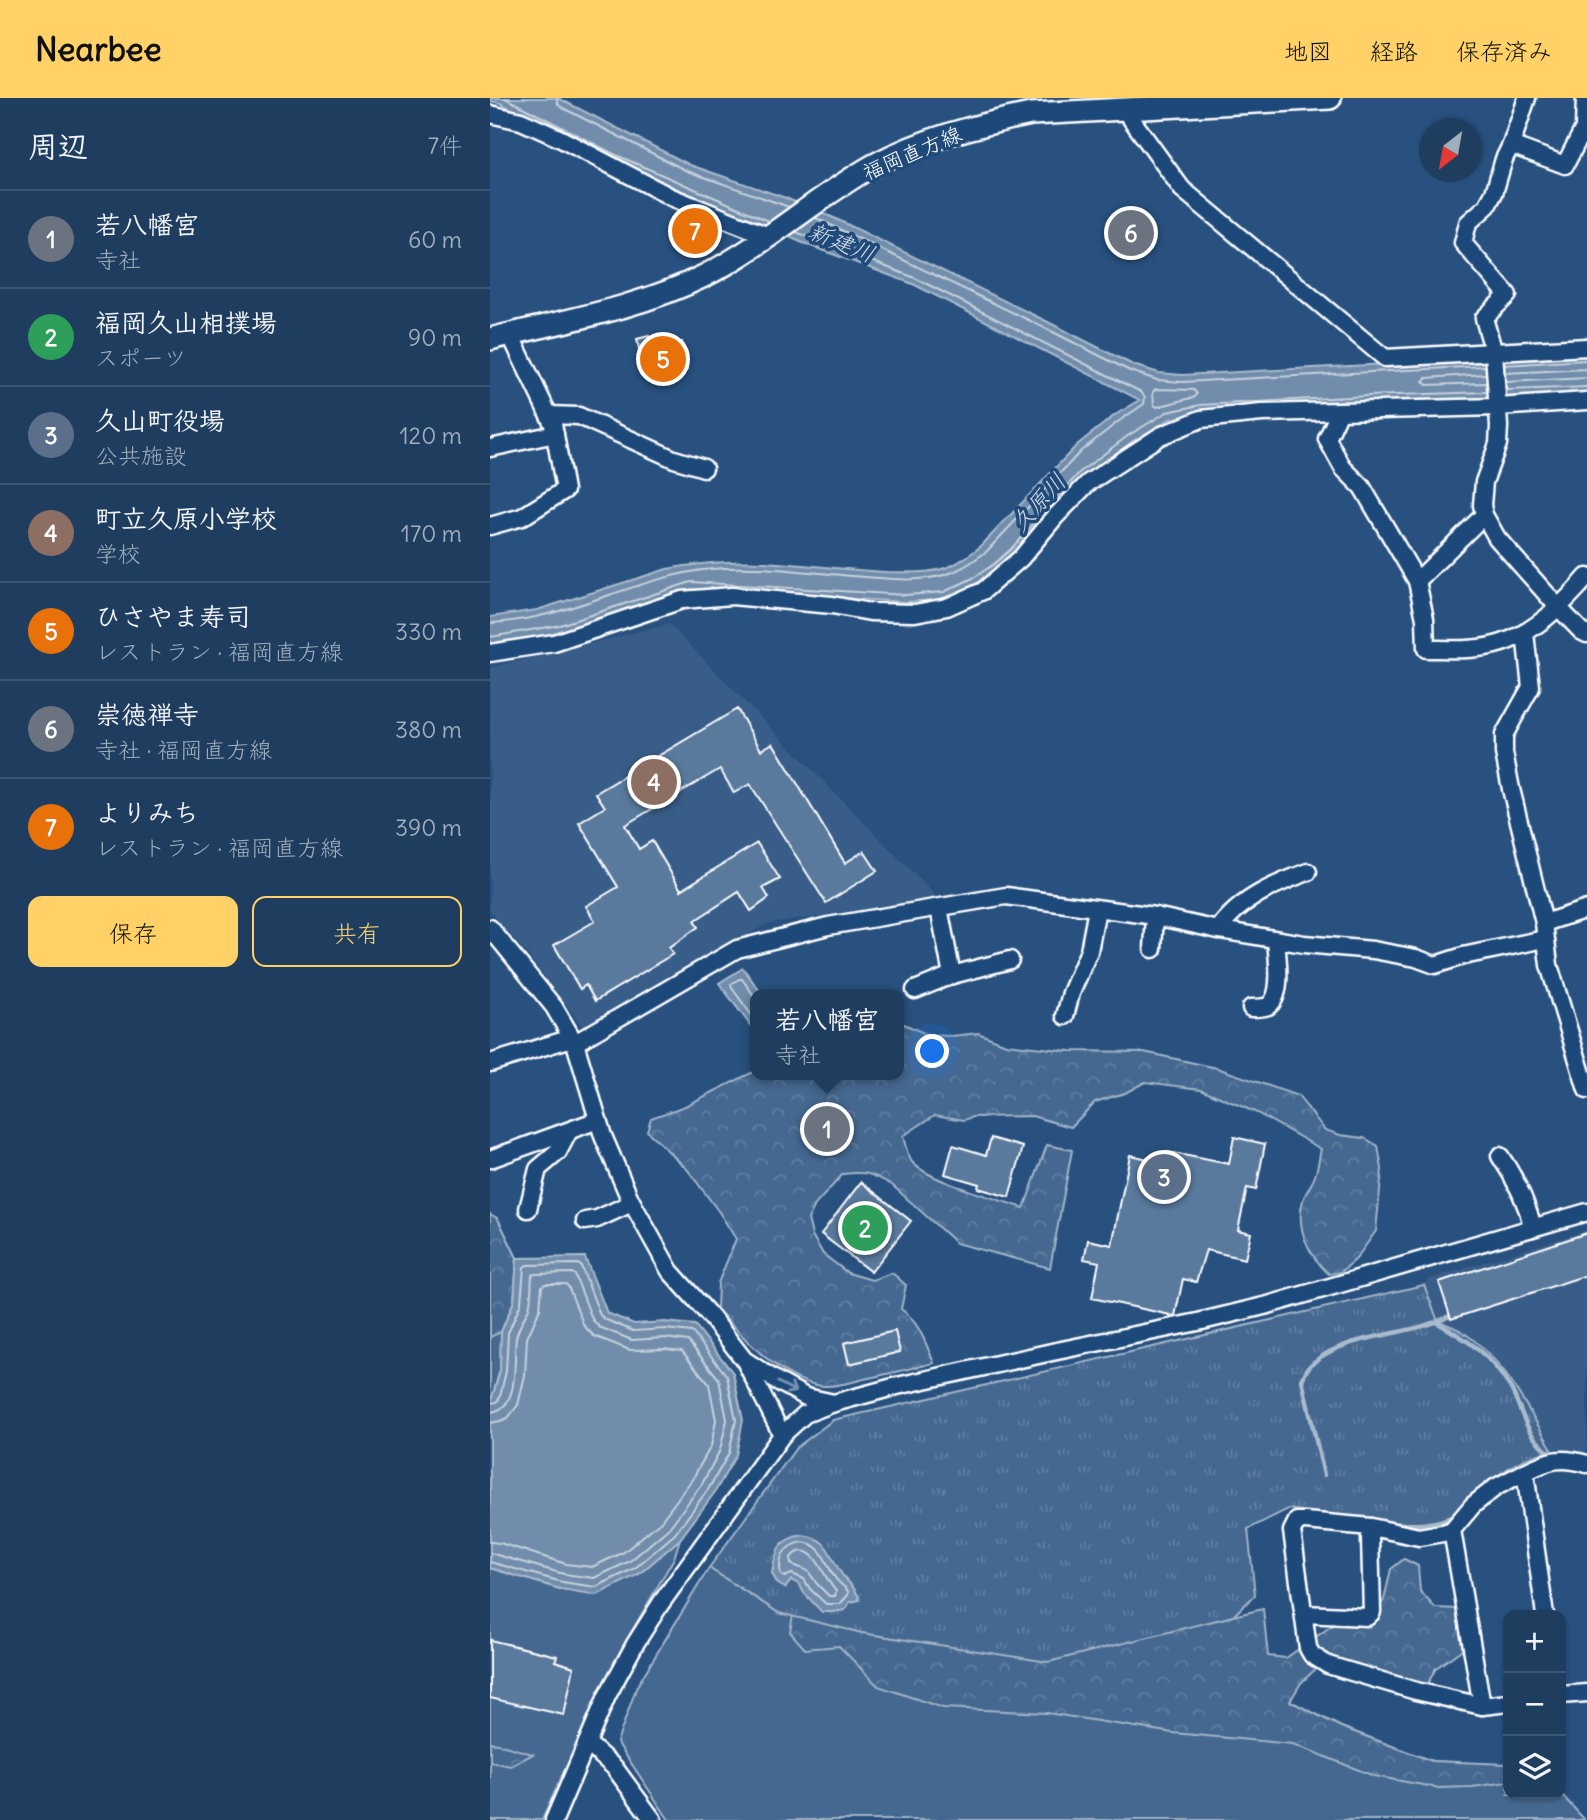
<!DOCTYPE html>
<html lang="ja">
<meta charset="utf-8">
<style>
:root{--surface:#1e3d5f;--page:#264465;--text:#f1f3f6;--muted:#a1aebd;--line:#3c5674;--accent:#ffd166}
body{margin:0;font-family:Delius,"Klee One",sans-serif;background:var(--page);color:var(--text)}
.controls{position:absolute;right:21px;bottom:21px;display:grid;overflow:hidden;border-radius:14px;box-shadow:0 2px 5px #0004}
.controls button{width:63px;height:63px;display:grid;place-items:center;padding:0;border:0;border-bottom:2px solid var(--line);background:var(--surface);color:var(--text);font:35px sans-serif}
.compass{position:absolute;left:929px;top:21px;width:63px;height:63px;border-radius:50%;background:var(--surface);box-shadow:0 2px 5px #0004;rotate:211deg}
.you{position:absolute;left:443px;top:954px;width:24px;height:24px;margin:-18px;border:5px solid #fff;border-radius:50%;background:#1a73e8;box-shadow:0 0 0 10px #1a73e833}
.badge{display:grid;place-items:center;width:46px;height:46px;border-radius:50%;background:var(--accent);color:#fff;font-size:23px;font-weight:700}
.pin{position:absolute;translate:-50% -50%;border:4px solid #fff;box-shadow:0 2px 7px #0006}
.popup{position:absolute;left:260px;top:891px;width:154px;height:91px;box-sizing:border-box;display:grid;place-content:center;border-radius:14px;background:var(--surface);filter:drop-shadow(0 2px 5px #0005);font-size:23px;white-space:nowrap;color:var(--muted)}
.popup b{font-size:26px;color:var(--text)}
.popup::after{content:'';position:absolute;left:50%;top:100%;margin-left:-14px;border:14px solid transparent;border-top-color:var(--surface)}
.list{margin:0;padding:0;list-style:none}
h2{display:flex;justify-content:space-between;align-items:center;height:91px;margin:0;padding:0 28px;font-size:30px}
h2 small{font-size:23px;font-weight:400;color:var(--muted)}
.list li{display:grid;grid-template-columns:46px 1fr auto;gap:21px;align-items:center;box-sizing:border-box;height:98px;padding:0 28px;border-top:2px solid var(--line)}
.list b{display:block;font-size:26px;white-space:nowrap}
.list p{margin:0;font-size:23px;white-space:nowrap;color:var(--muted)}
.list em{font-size:23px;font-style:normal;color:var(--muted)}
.actions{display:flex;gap:14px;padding:21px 28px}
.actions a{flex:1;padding:16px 0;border:2px solid var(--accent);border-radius:14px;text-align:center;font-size:24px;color:var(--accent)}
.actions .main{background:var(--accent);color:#111}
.icon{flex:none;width:38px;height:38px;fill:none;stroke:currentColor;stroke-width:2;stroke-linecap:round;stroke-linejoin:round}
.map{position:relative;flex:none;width:1097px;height:1722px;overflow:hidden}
header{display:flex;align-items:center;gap:42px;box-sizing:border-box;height:98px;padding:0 35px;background:var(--accent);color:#111}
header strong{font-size:33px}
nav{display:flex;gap:38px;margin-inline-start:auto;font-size:24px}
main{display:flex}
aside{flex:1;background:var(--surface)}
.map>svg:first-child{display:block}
</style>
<header>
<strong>Nearbee</strong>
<nav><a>地図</a><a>経路</a><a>保存済み</a></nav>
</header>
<main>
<aside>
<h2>周辺<small>7件</small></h2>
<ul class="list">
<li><span class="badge" style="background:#6b7280">1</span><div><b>若八幡宮</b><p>寺社</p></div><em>60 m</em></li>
<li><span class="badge" style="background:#2e9e5b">2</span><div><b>福岡久山相撲場</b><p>スポーツ</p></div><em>90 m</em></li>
<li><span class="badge" style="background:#5c6f8a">3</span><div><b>久山町役場</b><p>公共施設</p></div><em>120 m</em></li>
<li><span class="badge" style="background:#8d6e63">4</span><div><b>町立久原小学校</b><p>学校</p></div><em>170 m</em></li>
<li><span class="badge" style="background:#e8710a">5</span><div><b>ひさやま寿司</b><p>レストラン · 福岡直方線</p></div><em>330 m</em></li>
<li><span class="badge" style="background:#6b7280">6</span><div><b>崇徳禅寺</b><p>寺社 · 福岡直方線</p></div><em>380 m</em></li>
<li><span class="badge" style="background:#e8710a">7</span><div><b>よりみち</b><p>レストラン · 福岡直方線</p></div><em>390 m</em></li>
</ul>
<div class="actions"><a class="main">保存</a><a>共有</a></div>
</aside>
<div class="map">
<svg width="1097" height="1722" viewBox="0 0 1097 1722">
<defs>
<pattern id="forest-crowns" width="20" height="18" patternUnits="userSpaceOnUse" patternTransform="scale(1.75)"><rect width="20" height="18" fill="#446890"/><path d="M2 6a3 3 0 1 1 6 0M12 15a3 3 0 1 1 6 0" fill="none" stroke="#607fa1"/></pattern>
<pattern id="park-tufts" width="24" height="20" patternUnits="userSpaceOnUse" patternTransform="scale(1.75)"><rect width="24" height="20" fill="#446890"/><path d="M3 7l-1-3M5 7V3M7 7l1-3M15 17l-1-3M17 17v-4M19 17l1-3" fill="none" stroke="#607fa1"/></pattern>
</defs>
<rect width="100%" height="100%" fill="#28517f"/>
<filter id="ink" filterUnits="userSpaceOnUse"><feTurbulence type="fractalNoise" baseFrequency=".0143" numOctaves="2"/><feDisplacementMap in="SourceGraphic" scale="14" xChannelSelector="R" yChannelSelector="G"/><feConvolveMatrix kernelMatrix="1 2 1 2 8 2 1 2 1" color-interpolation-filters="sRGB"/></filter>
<g filter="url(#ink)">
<g fill="#375d88">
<polygon points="179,526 450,802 279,825 93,929 38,857 0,813 0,570"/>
<polygon points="1097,1132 1097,1356 1087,1353 1062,1351 1022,1285 999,1255 972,1233 948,1223 934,1187 939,1181"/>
</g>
<g fill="#446890" stroke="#a2b4c8" stroke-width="2">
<polygon points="0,1116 8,1121 27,1160 11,1234 10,1272 0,1307"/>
<polygon points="190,1441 184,1460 126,1561 52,1722 0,1722 0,1470 70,1491 149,1476"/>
<polygon points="219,1470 289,1515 800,1603 851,1629 942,1663 1018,1667 1018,1696 1071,1696 1094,1721 1092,1722 179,1722 127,1644 147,1588"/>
</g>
<g fill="url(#forest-crowns)" stroke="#a2b4c8" stroke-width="2">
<path d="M414,926L438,937L462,938L488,935L516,946L580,953L654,954L727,970L808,998L835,1032L850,1037L874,1040L888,1048L892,1071L886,1133L866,1161L851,1174L839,1176C819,1158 805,1130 813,1102C816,1094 822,1086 825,1078C828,1069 829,1059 831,1051L767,1015L711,991L655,984L635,995L605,1004L581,1029L542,1018L483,1019L474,1022L445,1017L413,1038C415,1046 417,1057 422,1064C438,1083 508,1101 534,1110L557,1047L582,1052L560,1170L466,1145L402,1087C383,1076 376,1073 353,1076L325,1107L318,1121L322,1137L333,1156L358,1175L382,1182L402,1175L416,1187L411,1211C430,1225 435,1244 444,1265C420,1271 397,1276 374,1281C359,1285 341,1290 326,1287C289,1280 252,1238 227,1211L228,1185L246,1141L229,1114L197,1071L157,1033L161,1020L195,1008L265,973V977H409V930Z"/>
<polygon points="0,1116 8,1121 27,1160 24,1203 11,1234 0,1239"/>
<polygon points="914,1461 928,1468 930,1493 945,1510 969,1511 973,1533 974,1550 946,1570 937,1587 913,1583 835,1562 811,1585 800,1603 851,1629 942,1663 1017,1666 1018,1684 982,1689 949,1690 884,1678 803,1646 683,1635 557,1615 453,1610 388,1588 349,1548 315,1551 300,1534 305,1505 655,1538 773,1511 778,1558 796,1560 847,1524 880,1521 894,1502 901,1471"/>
<polygon points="0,1644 43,1656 21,1668 0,1664"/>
</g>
<path fill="url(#park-tufts)" stroke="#a2b4c8" stroke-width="2" d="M934,1187L948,1223C956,1226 965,1229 973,1234C1014,1261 1037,1310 1062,1351C1052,1355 1041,1358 1031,1363C1002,1377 983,1403 963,1427L927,1431L798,1411L758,1431L765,1497L743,1518L558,1564L372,1535L289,1515L219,1470L306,1350L343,1322Z"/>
<g fill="#718dab" stroke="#aabbcd" stroke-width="2">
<path d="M0,0H68L200,67L293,99L344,120L558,224L643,267L669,275L692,277L1097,255V295L711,314L680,321L643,343L594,379L526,456L508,472L488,485L456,501L416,504L202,491L72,534L0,546V519L47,512L177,471C209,465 241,462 273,464C314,466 355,472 396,474C416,474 436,476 455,470C468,466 480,457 491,448L587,347L625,317L650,302L423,186L313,145L123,63L10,5L0,3Z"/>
<polygon points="253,870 272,896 265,896 265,929 263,931 229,885"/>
<polygon points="95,1159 117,1215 144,1226 175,1224 205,1227 243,1275 253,1322 246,1357 225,1394 190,1441 149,1476 107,1497 70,1491 0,1470 0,1307 10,1272 11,1234 24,1203 27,1160"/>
<path d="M313,1437C340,1441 338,1456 351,1475C359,1487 364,1486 370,1502L360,1504L355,1512L343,1514H332L314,1495L309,1486L301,1482L295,1490L287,1485L282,1475C286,1452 288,1441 313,1437Z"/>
</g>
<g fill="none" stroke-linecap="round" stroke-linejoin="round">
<g stroke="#c6d1dd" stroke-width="2">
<polyline points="15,0 126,57 279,123"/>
<polyline points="67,0 68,6 71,9 197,73 299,109"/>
<polyline points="326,120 555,230 640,273 667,282 692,284 995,268"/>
<polyline points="1014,267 1097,262"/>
<polyline points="1015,275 1097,271"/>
<polyline points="996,276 936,280 933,283 937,287 996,285"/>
<polyline points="1016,284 1097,280"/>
<polygon points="665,291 704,292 707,296 705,299 667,309 664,307 663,294"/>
<polyline points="1016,292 1097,289"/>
<path d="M0,525C77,522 145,479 221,471C272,466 325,476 375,479C401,481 429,484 454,477C470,473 483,463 496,454L591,353L629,323L654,306L655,299L651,294L425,180L306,134"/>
<polyline points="0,539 70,527 201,484 416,497 454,494 485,479 504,466 521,451 590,374 639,337 677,314 711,307 877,298 997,294"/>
<polyline points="265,899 252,881 249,881 241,886 242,890 265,922"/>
<polyline points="0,1305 7,1304 10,1299 16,1273 18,1235 31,1205 34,1169 37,1167 88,1166 91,1168 110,1217 114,1221 143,1233 175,1231 202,1234 237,1278 246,1322 239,1355 219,1390 185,1436 145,1470 106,1489 72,1484 0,1464"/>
<path d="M0,1314C31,1312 23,1261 26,1240C28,1229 35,1220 39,1210C42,1200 41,1188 42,1177L45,1176L82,1175L85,1177L102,1221L109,1229L142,1242L175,1240L198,1243L229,1281L237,1322L230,1352L212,1386L179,1430L140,1463L104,1480L74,1476L0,1455"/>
<polyline points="0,1325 10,1323 18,1320 28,1307 35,1277 37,1240 50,1211 52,1188 55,1186 75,1186 78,1188 94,1228 104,1238 140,1252 175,1251 192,1253 219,1286 226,1322 221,1348 203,1380 171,1423 134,1454 102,1469 76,1466 10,1445 0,1444"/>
<path d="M313,1444C334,1447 335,1466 346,1481C349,1485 355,1489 358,1493V1497L350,1506H336L320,1491L314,1481L302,1476L294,1479L291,1477C287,1459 295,1447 313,1444Z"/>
<path d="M313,1453C330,1457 334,1481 346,1493L345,1498H339L327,1486L318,1473L301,1466C299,1457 306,1454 313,1453Z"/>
</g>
<g stroke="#aabbcd" stroke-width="4.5">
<path d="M946,1224C980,1243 999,1256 1020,1289C1028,1303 1032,1320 1041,1335C1045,1342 1053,1349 1059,1355L1053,1358"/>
<path d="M834,1377L812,1282C815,1275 818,1268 824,1264C857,1235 923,1239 963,1216"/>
<path d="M896,1425C920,1427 946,1429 969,1415"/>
</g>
</g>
<g fill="#5a7a9d" stroke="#fff" stroke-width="2">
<polygon points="206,120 219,134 202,147 191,133"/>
<polygon points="159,238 162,250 192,244 197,272 155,280 147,241"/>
<polygon points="247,611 271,652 283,645 355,765 374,753 387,773 336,805 260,686 244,695 230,671 135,727 149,751 162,743 191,792 267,745 290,781 273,790 279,800 261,813 249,794 204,823 208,829 179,850 183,856 105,903 96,887 90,891 64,847 105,823 96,808 128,789 89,725 115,709 106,695"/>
<polygon points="334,1014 342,1044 330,1047 322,1017"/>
<polygon points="744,1039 775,1046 766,1092 757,1090 748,1132 761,1135 755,1161 716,1152 706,1184 693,1181 685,1218 602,1200 609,1164 594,1161 598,1142 622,1147 640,1057 672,1064 678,1054 739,1066"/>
<polygon points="501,1040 533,1049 519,1099 488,1090 489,1086 455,1076 463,1047 496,1057"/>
<polygon points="371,1084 421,1123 381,1174 331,1136"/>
<polygon points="1097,1135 1097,1177 961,1221 949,1184"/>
<polygon points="405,1233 410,1254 359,1266 354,1245"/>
<polygon points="0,1542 67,1558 65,1563 84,1569 74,1617 0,1600"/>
</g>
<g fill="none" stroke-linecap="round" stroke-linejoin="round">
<g stroke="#fff" stroke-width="21">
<g id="minor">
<polyline points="1037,0 1021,47 1014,61 1004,95 997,108 978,125 973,145 1018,197 994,220 1004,255 1009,328 1008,346 994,384 992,407 994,417 1007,440 1068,509 1091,533 1097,536"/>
<polyline points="634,11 692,91 895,260 1097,249"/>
<polyline points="0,16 31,23 71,41 181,99 278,138"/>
<polyline points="1021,47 1075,67 1094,30 1095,0"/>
<path d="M850,313L837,341L853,370L872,389L927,483L935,521L936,551C961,551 988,553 1012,545C1045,534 1075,505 1097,479"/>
<polyline points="59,317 89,318 184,361 214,370"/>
<polyline points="0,350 65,336"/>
<polyline points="0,428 32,419 75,392 63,326 20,236"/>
<polyline points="927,483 994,417"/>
<polyline points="1035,535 1041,589 1014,637 1014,655 1021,691 1054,825 1059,867 1097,992"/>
<polyline points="0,555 64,545 192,502 242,498 342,507 380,514 425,515 457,509 493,493 531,460 565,419 598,385 670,338 711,321 772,315 1008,309 1097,303"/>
<polyline points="449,810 462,877"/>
<polyline points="1054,825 1097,811"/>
<polyline points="0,830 64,909 85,945 113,1038 140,1101 180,1173 221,1219 255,1263 292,1337"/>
<path d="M728,832C749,801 785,786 818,774"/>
<polyline points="663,851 665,818"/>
<polyline points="425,892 462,877 520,862"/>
<path d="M761,910C767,910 773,910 778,908C794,898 787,858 786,842"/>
<polyline points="575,918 581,895 599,853 607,811"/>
<polyline points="85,945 247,851 338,828 516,798 665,818 724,831 814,846 883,852 926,860 945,867 973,858 1055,841"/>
<polyline points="0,965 82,940"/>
<path d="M1010,1058C1025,1080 1037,1105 1043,1130"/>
<polyline points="0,1061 108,1022"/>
<polyline points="38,1111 48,1071 68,1054 79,1033"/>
<polyline points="95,1123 107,1121 142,1105"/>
<polyline points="256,1263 287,1283 316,1299 344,1305"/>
<polyline points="962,1432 992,1608"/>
<polyline points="814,1516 877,1519 882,1514 880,1439 881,1429"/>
<path d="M1055,1517L1035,1374C1059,1362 1070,1358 1097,1366"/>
<polyline points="1071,1597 1097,1595"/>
<polyline points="1018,1605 992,1608 926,1593 838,1567 822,1557 818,1550 802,1433 807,1423 815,1423 881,1429 929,1439 953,1435 962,1432 983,1407 1006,1389 1035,1374"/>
<polyline points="97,1645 124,1669 163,1722"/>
<polyline points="64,1722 117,1598 145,1546 171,1505 292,1337 315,1316 344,1305 407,1288 562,1254 708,1224 778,1207 1097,1114"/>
</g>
</g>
<g stroke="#fff" stroke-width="26">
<path id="major" d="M0,241C72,223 147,211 214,178C274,148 325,100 384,67C432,41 488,27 541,16L840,0"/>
</g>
<use href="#minor" stroke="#1f4a7a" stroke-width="16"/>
<use href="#major" stroke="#1f4a7a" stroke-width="21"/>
</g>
<defs><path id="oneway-shaft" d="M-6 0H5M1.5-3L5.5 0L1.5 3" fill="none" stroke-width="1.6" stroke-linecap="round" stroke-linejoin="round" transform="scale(1.75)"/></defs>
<use stroke="#7992af" href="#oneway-shaft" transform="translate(297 1289) rotate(28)"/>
</g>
<g text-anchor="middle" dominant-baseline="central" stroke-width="7" stroke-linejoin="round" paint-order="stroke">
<g font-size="21" fill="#fff" stroke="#1f4a7a">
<text transform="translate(422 55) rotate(-23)">福岡直方線</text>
</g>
<g font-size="23" font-style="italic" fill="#d4dde6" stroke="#1f4a7a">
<text transform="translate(352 144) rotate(22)">新建川</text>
<text transform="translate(548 404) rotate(-48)">久原川</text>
</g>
</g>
</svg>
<div class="controls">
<button>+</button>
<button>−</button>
<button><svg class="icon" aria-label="layers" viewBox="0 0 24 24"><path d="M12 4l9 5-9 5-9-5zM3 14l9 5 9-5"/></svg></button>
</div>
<svg class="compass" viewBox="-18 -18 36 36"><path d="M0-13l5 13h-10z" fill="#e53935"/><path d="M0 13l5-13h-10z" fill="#a1aebd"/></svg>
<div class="you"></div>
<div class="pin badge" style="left:337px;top:1031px;background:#6b7280">1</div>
<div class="popup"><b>若八幡宮</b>寺社</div>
<div class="pin badge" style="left:375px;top:1130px;background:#2e9e5b">2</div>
<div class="pin badge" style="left:674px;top:1079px;background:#5c6f8a">3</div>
<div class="pin badge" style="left:164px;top:684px;background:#8d6e63">4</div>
<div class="pin badge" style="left:173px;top:261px;background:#e8710a">5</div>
<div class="pin badge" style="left:641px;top:135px;background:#6b7280">6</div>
<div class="pin badge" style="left:205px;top:133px;background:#e8710a">7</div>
</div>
</main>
